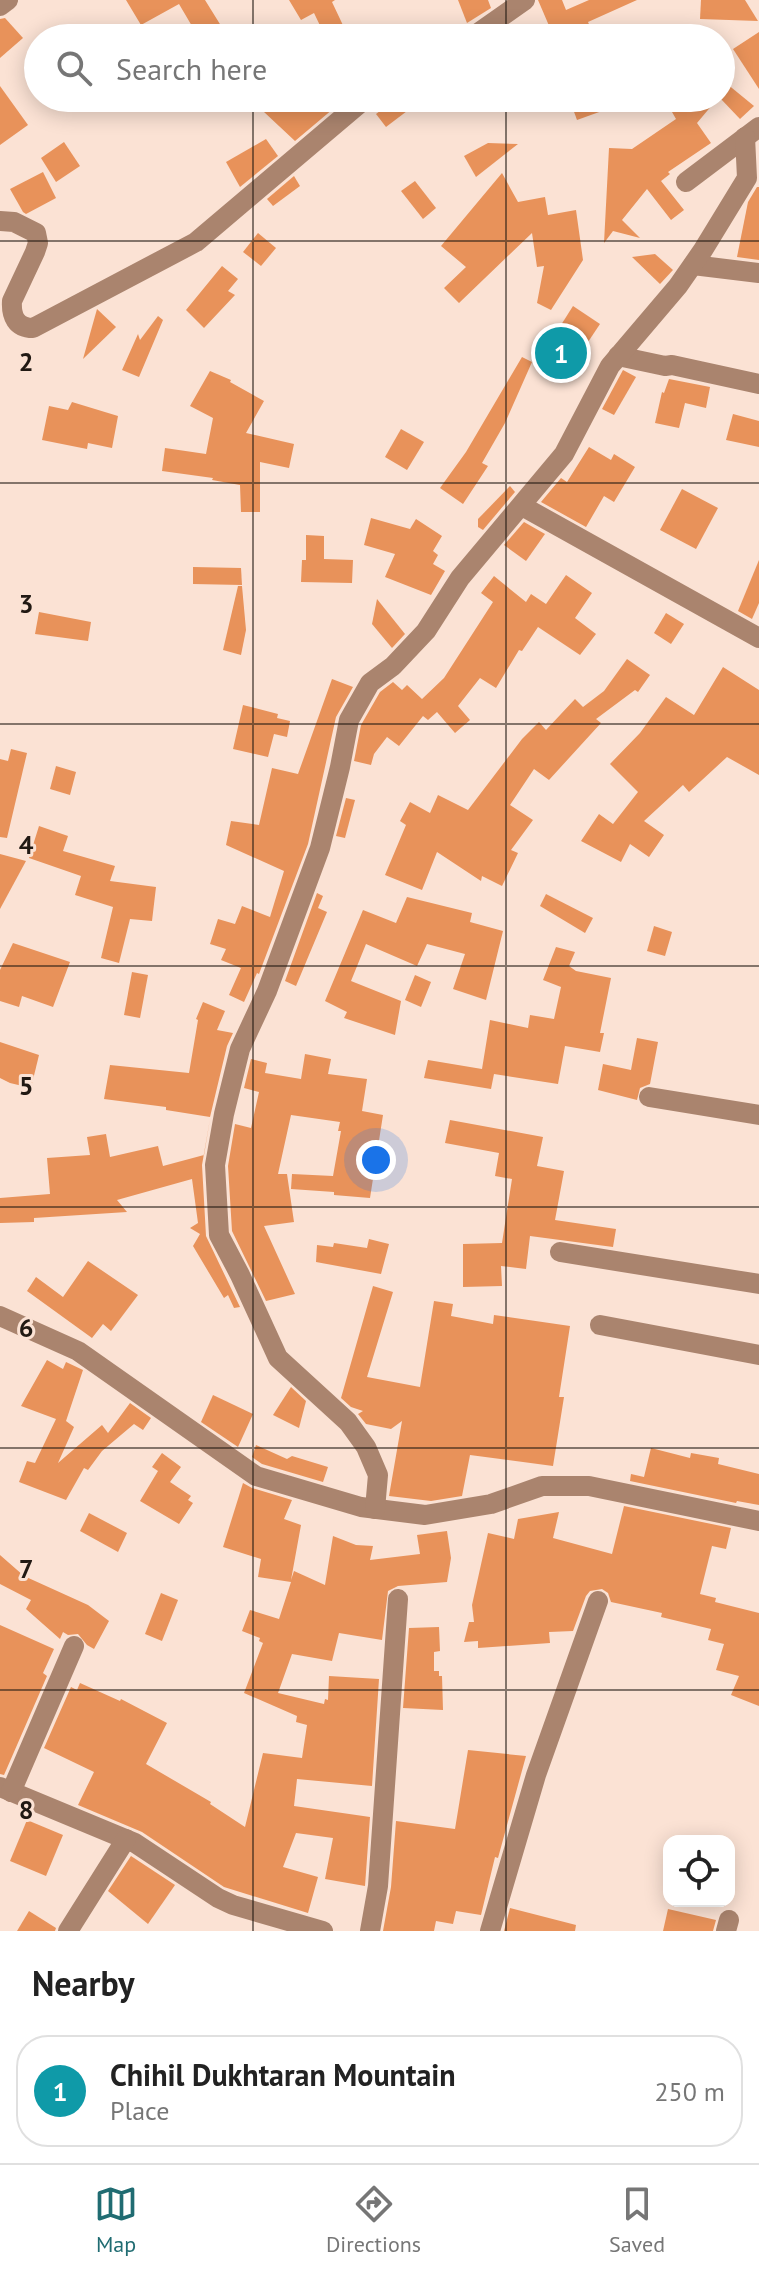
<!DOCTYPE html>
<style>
:root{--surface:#fff;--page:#f6f6f6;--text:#222;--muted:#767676;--line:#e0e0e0;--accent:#206c72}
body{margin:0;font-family:"PT Sans",sans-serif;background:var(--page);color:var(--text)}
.controls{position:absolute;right:24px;bottom:24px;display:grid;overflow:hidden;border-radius:16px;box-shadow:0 4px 20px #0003}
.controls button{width:72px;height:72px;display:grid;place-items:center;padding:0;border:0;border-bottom:2px solid var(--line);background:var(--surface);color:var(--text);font:40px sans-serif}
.you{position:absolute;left:376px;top:1160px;width:28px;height:28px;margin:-20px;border:6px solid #fff;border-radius:50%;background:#1a73e8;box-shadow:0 0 0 12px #1a73e833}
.badge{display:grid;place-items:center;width:52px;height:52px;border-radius:50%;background:var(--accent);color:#fff;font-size:26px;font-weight:700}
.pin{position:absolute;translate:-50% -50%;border:4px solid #fff;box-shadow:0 2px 8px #0006}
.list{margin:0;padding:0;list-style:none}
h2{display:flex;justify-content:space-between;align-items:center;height:104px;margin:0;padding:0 32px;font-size:34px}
h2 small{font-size:26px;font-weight:400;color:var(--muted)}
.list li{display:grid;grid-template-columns:52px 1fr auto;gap:24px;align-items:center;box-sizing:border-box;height:112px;margin:0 16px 16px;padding:0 16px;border:2px solid var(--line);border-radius:32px}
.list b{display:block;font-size:30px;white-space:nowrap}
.list p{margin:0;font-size:26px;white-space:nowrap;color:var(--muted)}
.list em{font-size:26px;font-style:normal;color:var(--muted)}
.icon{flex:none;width:44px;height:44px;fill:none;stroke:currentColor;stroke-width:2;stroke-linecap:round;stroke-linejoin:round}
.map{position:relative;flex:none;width:759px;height:1931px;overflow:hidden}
.search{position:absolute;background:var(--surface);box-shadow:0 4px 20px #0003;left:24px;right:24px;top:24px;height:88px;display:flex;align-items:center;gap:20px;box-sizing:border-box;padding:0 28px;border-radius:44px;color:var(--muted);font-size:30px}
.sheet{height:232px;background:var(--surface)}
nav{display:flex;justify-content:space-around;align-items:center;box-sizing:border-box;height:112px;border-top:2px solid var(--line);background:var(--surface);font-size:22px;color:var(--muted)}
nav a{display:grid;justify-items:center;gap:4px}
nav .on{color:var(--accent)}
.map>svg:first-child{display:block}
</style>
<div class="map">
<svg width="759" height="1931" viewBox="0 0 759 1931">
<rect width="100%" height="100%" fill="#fbe2d4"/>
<g fill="#e8925a">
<polygon points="126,0 205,0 223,29 208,38 199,38 179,4 141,25"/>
<polygon points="289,0 335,0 332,2 349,38 326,38 314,13 301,20"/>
<polygon points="458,0 488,0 491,8 467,23"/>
<polygon points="538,0 562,0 566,10 589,0 637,0 588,22 595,38 562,38 560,32 553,35"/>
<polygon points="701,0 745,0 758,21 700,19"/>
<polygon points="5,18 23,38 0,58 0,19"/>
<polygon points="759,32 759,89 733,49"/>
<polygon points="721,79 754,106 740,119 720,98"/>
<polygon points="0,86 28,125 0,145"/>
<polygon points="285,98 298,98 307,110 320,98 346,98 295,141 264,112"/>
<polygon points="397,98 403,98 411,108 386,127 376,114"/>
<polygon points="569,98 597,98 602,111 577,120"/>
<polygon points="693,98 718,98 697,123 711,143 668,172 670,174 661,181 684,210 671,220 647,189 622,220 640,238 613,231 604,243 609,148 632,149 676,119 672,112"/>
<polygon points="266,139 278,156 240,187 226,162"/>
<polygon points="64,142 80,166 56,182 41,158"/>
<polygon points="488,143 518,144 476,177 464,156"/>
<polygon points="43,172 56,198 26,214 23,212 10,189"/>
<polygon points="502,173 518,202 545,197 548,215 576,210 583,260 551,310 537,303 544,266 537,267 532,233 459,303 444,288 466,267 441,246"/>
<polygon points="294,176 300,186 273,206 267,199"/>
<polygon points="415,181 436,208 423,219 401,191"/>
<polygon points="757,187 759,187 759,260 737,257 748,202"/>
<polygon points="258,233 276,248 261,266 243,252"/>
<polygon points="655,254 673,270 660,284 632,257"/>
<polygon points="222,266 238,279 228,291 235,295 204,328 186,310"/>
<polygon points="573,306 600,324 588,342 561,325"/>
<polygon points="97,309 116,327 83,359"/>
<polygon points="158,316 163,320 139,377 122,370 138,334 140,340"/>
<polygon points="522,357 532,362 505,423 482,463 488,466 463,504 440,488 466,452"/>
<polygon points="623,370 636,377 614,415 602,409"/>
<polygon points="210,371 231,380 230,382 264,401 246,433 294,444 289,468 260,462 260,512 241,512 240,485 212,480 213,478 162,471 165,448 206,454 213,418 190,406"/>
<polygon points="669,379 710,387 706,408 685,403 679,428 655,423 662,392 664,393"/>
<polygon points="72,402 118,416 112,448 88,443 87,449 42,440 49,406 68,410"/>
<polygon points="733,414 759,421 759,447 726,440"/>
<polygon points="401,429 424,442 407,470 385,457"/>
<polygon points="589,447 611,460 614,454 635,467 614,502 604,496 586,527 541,502 561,478 567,482"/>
<polygon points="510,486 515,492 483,530 478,527 478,519"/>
<polygon points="682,489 718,508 696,549 660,530"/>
<polygon points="371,518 410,529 416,519 442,536 433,551 438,555 433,564 445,571 431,595 385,577 395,554 364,545"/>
<polygon points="524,522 545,534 526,561 504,545"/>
<polygon points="306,535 324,536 324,559 353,560 352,583 301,582 302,560 306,560"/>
<polygon points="759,560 759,603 752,619 738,611"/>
<polygon points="193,567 241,568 242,585 193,584"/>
<polygon points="566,575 592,593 575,618 596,634 580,655 538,627 522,651 519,650 496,688 480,678 458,706 470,720 455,733 437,712 428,720 423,716 399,746 387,737 374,754 371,765 354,761 361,725 380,692 393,682 402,690 407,685 422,699 444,678 493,602 481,593 494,576 526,602 531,594 546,604"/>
<polygon points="238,586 242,586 246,630 241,655 223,650"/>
<polygon points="377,599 405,634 392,648 372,624"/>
<polygon points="39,612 91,622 88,641 35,634"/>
<polygon points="666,613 684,624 671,644 654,633"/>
<polygon points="627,659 650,675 638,692 635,690 596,719 601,723 549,780 534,769 510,805 533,820 511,850 518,853 502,886 482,876 481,881 437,852 422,890 385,875 406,825 400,821 410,802 430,813 438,795 468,810 522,739 539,722 546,730 575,699 583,707 604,691"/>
<polygon points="723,667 759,690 759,775 727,757 689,792 683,785 644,821 664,835 649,857 630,844 621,862 581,841 599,814 613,824 638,792 610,764 640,733 666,697 694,715"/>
<polygon points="332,679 353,687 336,717 308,844 259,974 257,973 244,1002 229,995 241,968 221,960 226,949 210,944 218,919 235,924 242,906 270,917 284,871 226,845 231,821 259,825 272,768 298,774"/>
<polygon points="243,705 278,714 277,718 290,721 287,737 274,734 268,757 233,749"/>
<polygon points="11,749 27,753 7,838 0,837 0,759 8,761"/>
<polygon points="56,766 76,772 70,795 50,789"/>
<polygon points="346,798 355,800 345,838 336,836"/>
<polygon points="39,826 68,836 63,851 115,866 110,881 156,887 152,921 130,919 119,963 101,958 113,907 75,895 81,876 29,858"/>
<polygon points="0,854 26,861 0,909"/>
<polygon points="317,893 323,896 318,908 327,912 296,986 285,981"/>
<polygon points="546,894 593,918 585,933 540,906"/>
<polygon points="407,897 472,913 470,922 503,931 486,1000 453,989 465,954 427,944 417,966 366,944 351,981 401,1001 395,1035 344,1018 347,1012 325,1001 363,910 396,923"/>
<polygon points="654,926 672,932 665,956 647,951"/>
<polygon points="13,943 70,962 53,1007 22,996 19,1007 0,1001 0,970"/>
<polygon points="556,947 575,952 569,966 576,971 611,978 600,1033 604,1033 600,1052 565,1046 558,1084 494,1074 491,1089 424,1078 428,1060 482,1069 490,1020 528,1028 530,1015 554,1019 561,987 543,980"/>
<polygon points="132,972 148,975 140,1018 124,1015"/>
<polygon points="415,975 431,982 421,1007 405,1000"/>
<polygon points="203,1002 225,1011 217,1030 233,1033 227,1046 210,1117 166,1110 166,1107 104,1099 110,1065 189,1073 198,1020 196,1019"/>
<polygon points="637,1038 658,1042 650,1084 640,1088 637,1100 598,1090 603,1064 631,1070"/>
<polygon points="0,1042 39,1055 31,1088 10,1083 0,1078"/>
<polygon points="305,1054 331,1059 328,1074 367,1079 362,1111 383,1115 370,1198 334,1195 334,1192 291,1189 292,1174 333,1176 341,1131 338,1131 340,1122 291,1115 278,1174 287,1174 294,1222 264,1226 295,1294 266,1301 232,1231 228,1166 235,1124 251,1128 259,1092 244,1088 251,1059 267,1063 265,1073 301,1079"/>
<polygon points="210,1119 202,1165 206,1236 240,1307 234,1308 228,1295 224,1298 193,1246 200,1234 190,1228 198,1223 192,1179 117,1200 127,1212 34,1218 34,1222 0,1223 0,1198 50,1194 47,1158 90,1155 87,1137 106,1134 110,1157 158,1146 163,1166 204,1155"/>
<polygon points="450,1120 543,1137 537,1166 564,1171 555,1220 616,1229 613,1247 530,1236 526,1269 501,1266 502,1286 463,1287 463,1244 502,1243 512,1179 495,1176 499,1153 445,1143"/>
<polygon points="369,1239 389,1244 381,1274 316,1262 317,1245 333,1247 334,1243 367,1248"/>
<polygon points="88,1261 138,1295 111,1331 103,1324 92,1338 27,1291 36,1277 63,1297"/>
<polygon points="373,1286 393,1292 367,1377 420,1387 434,1301 453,1304 451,1316 493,1324 494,1315 570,1326 559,1397 564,1397 553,1466 470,1455 462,1496 431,1501 389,1496 402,1421 391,1429 366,1424 358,1414 363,1411 351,1407 341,1398"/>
<polygon points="47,1360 63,1369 66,1362 83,1370 66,1421 74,1427 58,1463 102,1425 108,1433 130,1403 151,1418 143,1430 134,1424 102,1451 88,1470 84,1468 66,1500 19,1482 27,1461 35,1463 56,1419 21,1406"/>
<polygon points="291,1387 306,1401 299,1428 273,1415"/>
<polygon points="213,1395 253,1414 238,1447 201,1422"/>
<polygon points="256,1445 287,1459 292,1456 328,1467 323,1482 262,1464 252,1457"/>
<polygon points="651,1448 690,1458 691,1453 719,1458 718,1464 759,1474 759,1505 737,1501 736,1503 630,1481 631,1474 644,1477"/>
<polygon points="162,1453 181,1467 170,1482 191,1496 188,1500 193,1503 179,1524 140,1501 158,1471 152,1467"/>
<polygon points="243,1483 252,1488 292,1500 284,1519 301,1525 291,1580 294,1571 325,1585 333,1536 356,1545 373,1546 370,1560 420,1554 417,1535 447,1531 451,1558 447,1582 398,1586 388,1591 382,1640 339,1633 332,1661 292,1654 278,1693 324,1704 325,1699 328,1700 329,1676 379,1679 372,1786 297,1779 294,1806 370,1817 365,1886 325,1879 333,1838 296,1833 283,1867 318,1877 308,1913 224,1887 142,1832 78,1805 94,1772 44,1748 71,1687 77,1690 80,1683 120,1701 121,1699 167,1723 146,1764 211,1802 210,1804 245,1827 263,1753 302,1758 307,1725 296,1722 297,1716 244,1693 263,1643 259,1641 260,1638 242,1631 250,1610 279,1619 291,1582 258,1577 261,1559 223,1547"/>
<polygon points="624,1506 731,1528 726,1549 712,1546 700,1594 716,1598 715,1602 759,1613 759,1706 731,1695 739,1676 716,1670 724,1644 708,1640 711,1629 661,1617 662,1613 611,1602 608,1593 602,1589 590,1591 586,1596 573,1631 549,1632 550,1643 478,1648 478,1641 464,1642 469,1622 474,1622 472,1605 488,1533 514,1539 518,1519 559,1512 553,1538 612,1554"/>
<polygon points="89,1513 127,1533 118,1552 80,1531"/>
<polygon points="0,1555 24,1576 88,1605 109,1621 94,1649 87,1645 78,1634 68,1635 63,1632 60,1639 26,1609 31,1600 0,1584"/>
<polygon points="161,1593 178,1600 162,1641 145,1634"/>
<polygon points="0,1625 54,1649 43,1673 47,1676 4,1775 0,1774"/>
<polygon points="439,1627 440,1651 434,1652 434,1671 439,1671 439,1676 442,1676 443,1710 403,1708 409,1628"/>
<polygon points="468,1750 526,1756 498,1858 495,1857 481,1915 456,1911 453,1924 436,1921 434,1931 383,1931 391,1887 396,1821 455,1829"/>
<polygon points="27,1820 63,1835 46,1876 10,1861"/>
<polygon points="131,1856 175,1885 148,1924 108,1891"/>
<polygon points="510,1908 576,1925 575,1931 504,1931"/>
<polygon points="668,1909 716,1920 713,1931 663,1931"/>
<polygon points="29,1911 56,1928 55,1931 17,1931"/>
</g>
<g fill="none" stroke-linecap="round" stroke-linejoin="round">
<g stroke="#aa846e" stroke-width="20">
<polyline points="0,6 8,0"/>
<polyline points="471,38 525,0"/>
<polyline points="686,182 759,127"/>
<path d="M0,221L14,222L36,233L38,243L35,252L12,301C11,316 16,328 33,328L196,242L366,98"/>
<polyline points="693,265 759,273"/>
<polyline points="618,356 665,366 672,365 759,384"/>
<polyline points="522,506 759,638"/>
<polyline points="649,1097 759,1115"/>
<polyline points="560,1252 759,1284"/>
<polyline points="0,1316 78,1351 256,1476 361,1507 425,1515 491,1504 542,1486 589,1486 759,1521"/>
<polyline points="600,1325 759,1355"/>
<polyline points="375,1509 378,1475 366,1447 348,1422 278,1358 240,1275 219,1235 215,1165 224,1114 240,1049 267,991 320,848 340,767 349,720 370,683 393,666 426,631 460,578 564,454 610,366 678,286 703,250 747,178 745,137"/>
<polyline points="0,1787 135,1843 218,1898 233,1905 323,1931"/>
<polyline points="11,1792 74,1646"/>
<polyline points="68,1931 126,1839"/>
<polyline points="370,1931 378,1886 398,1599"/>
<polyline points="490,1931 536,1775 598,1601"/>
<polyline points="726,1931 729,1920"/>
</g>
</g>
<path fill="none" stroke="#211913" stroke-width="2" stroke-opacity="0.55" d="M253,0V38M506,0V38M253,98V1931M506,98V1931M0,241H759M0,483H759M0,724H759M0,966H759M0,1207H759M0,1448H759M0,1690H759"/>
<g font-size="26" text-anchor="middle" font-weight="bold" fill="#211913" stroke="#fbe2d4" stroke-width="6" stroke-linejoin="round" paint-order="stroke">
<text x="26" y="371">2</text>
<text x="26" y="613">3</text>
<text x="26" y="854">4</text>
<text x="26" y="1095">5</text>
<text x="26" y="1337">6</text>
<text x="26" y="1578">7</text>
<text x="26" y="1819">8</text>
</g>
</svg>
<div class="controls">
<button><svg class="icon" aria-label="locate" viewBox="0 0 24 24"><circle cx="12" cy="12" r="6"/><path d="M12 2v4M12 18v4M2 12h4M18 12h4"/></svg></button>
</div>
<div class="you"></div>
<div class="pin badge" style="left:561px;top:353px;background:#0f9aa8">1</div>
<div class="search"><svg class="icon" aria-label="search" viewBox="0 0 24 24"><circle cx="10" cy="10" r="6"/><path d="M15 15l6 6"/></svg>Search here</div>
</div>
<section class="sheet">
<h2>Nearby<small></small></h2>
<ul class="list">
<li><span class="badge" style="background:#0f9aa8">1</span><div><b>Chihil Dukhtaran Mountain</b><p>Place</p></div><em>250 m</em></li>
</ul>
</section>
<nav>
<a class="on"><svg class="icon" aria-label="map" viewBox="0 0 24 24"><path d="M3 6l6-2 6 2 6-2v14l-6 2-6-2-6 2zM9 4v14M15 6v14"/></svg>Map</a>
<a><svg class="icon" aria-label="directions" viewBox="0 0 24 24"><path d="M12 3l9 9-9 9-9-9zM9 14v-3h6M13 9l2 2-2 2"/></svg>Directions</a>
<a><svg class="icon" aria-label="saved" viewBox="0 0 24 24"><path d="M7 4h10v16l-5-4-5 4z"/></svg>Saved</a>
</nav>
